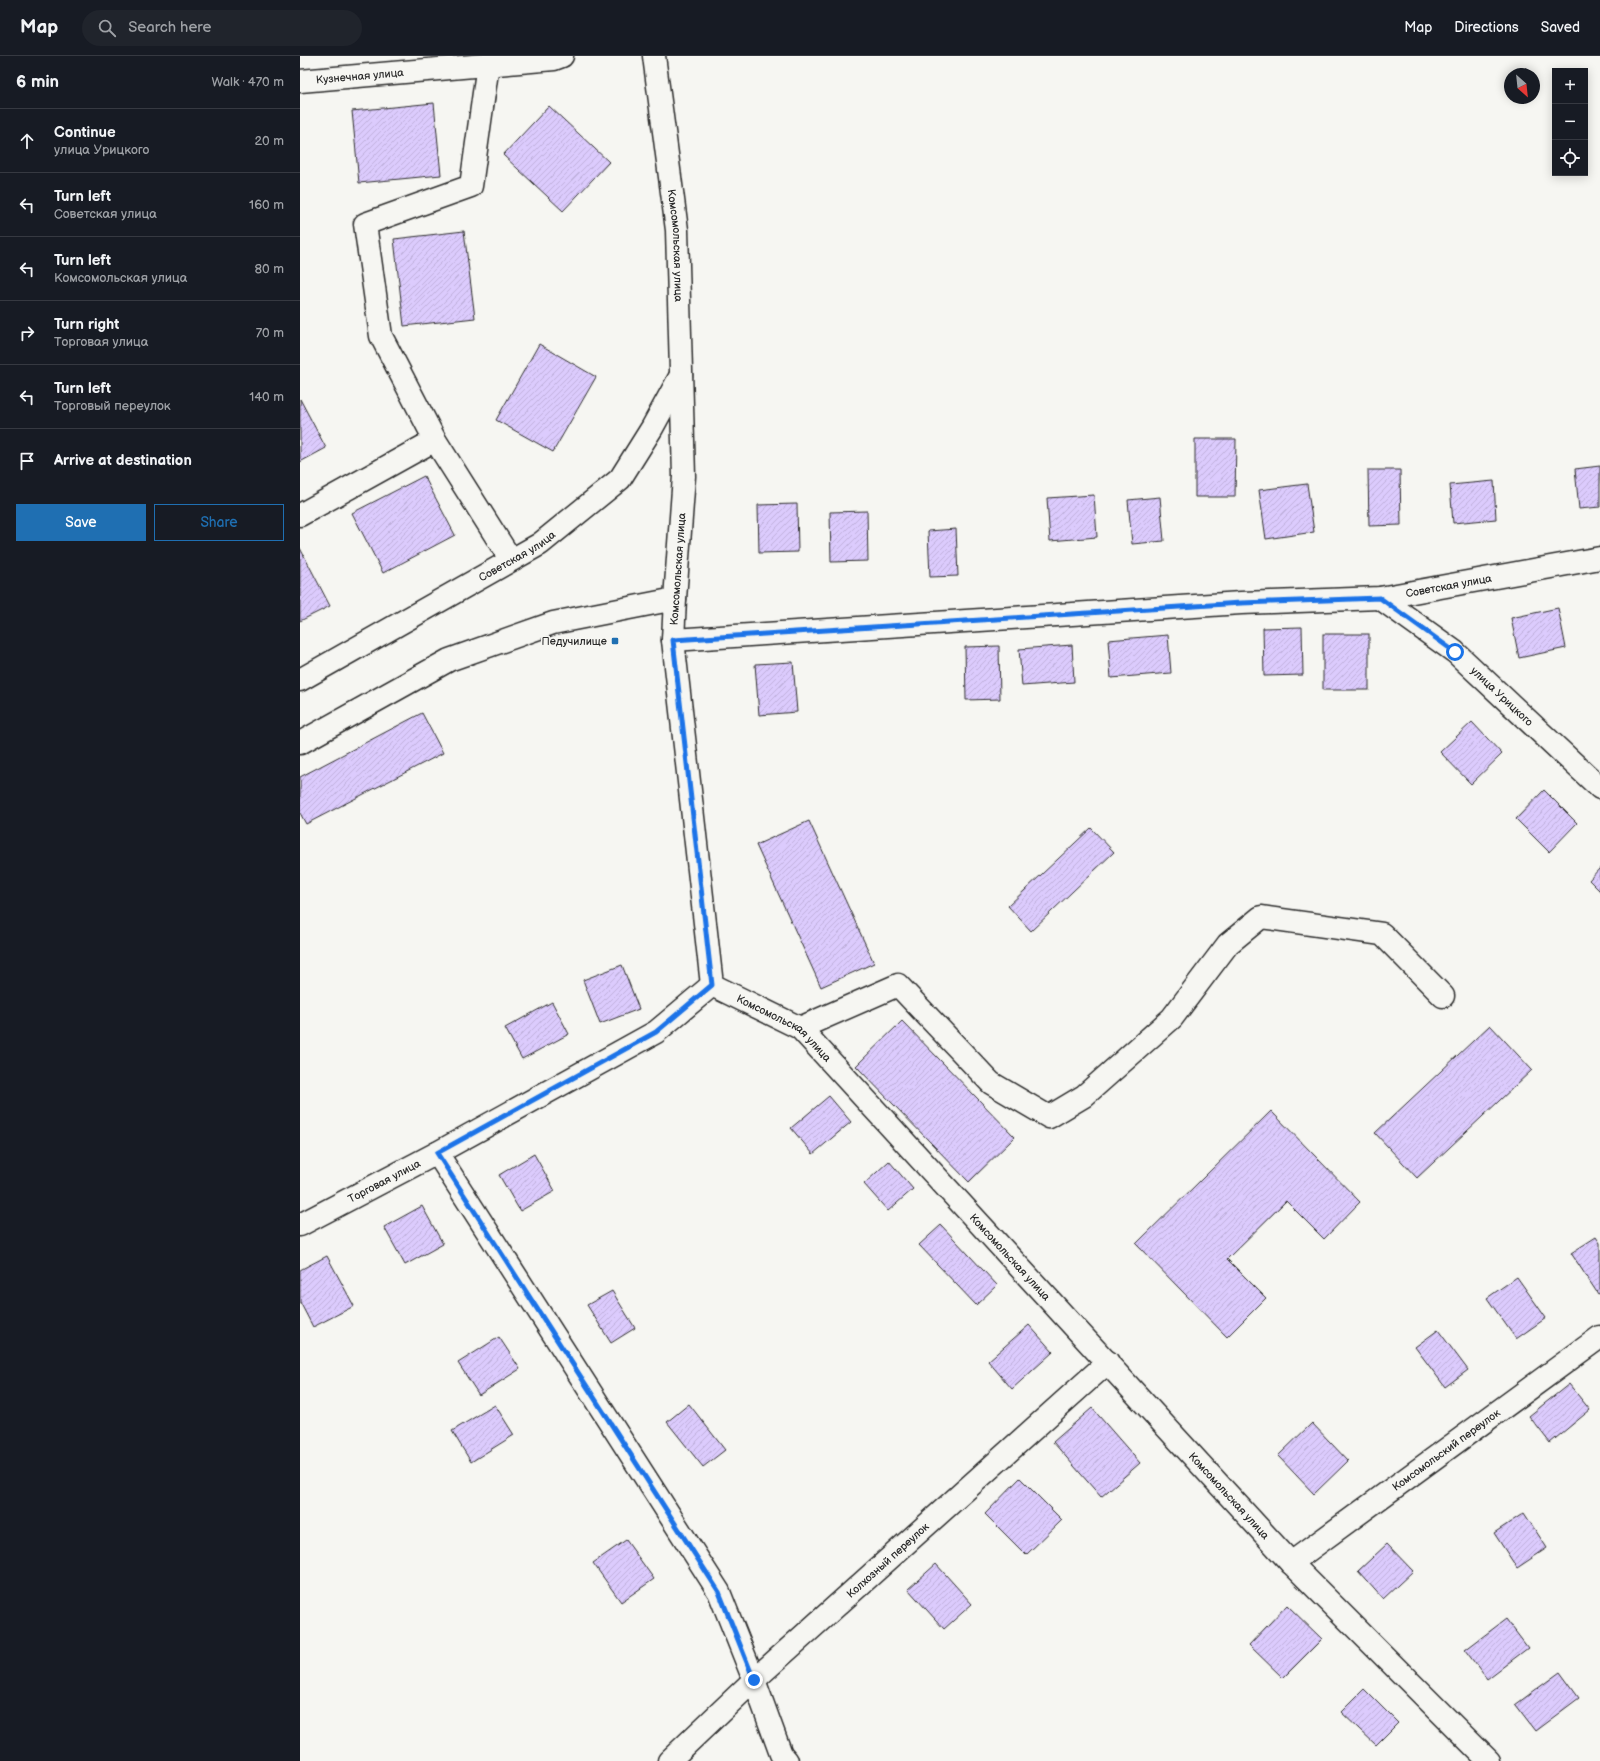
<!DOCTYPE html>
<meta charset="utf-8">
<style>
:root{--surface:#171b24;--page:#20242c;--text:#f1f3f6;--muted:#9ea1a6;--line:#363941;--accent:#1f6fb2}
body{margin:0;font-family:"Balsamiq Sans",sans-serif;background:var(--page);color:var(--text)}
.controls{position:absolute;right:12px;top:12px;display:grid;overflow:hidden;border-radius:0px;box-shadow:0 2px 10px #0003}
.controls button{width:36px;height:36px;display:grid;place-items:center;padding:0;border:0;border-bottom:1px solid var(--line);background:var(--surface);color:var(--text);font:20px sans-serif}
.compass{position:absolute;left:1204px;top:12px;width:36px;height:36px;border-radius:50%;background:var(--surface);box-shadow:0 2px 10px #0003;rotate:153deg}
.stop{position:absolute;width:12px;height:12px;margin:-9px;border:3px solid #1a73e8;border-radius:50%;background:#fff}
.stop.end{background:#1a73e8;border-color:#fff;box-shadow:0 1px 4px #0008}
.list{margin:0;padding:0;list-style:none}
h2{display:flex;justify-content:space-between;align-items:center;height:52px;margin:0;padding:0 16px;font-size:17px}
h2 small{font-size:13px;font-weight:400;color:var(--muted)}
.list li{display:grid;grid-template-columns:26px 1fr auto;gap:12px;align-items:center;box-sizing:border-box;height:64px;padding:0 16px;border-top:1px solid var(--line)}
.list b{display:block;font-size:15px;white-space:nowrap}
.list p{margin:0;font-size:13px;white-space:nowrap;color:var(--muted)}
.list em{font-size:13px;font-style:normal;color:var(--muted)}
.actions{display:flex;gap:8px;padding:12px 16px}
.actions a{flex:1;padding:9px 0;border:1px solid var(--accent);border-radius:0px;text-align:center;font-size:14px;color:var(--accent)}
.actions .main{background:var(--accent);color:#fff}
.icon{flex:none;width:22px;height:22px;fill:none;stroke:currentColor;stroke-width:2;stroke-linecap:round;stroke-linejoin:round}
.map{position:relative;flex:none;width:1300px;height:1705px;overflow:hidden}
header{display:flex;align-items:center;gap:24px;box-sizing:border-box;height:56px;padding:0 20px;background:var(--surface);border-bottom:1px solid var(--line)}
header strong{font-size:19px}
nav{display:flex;gap:22px;margin-inline-start:auto;font-size:14px}
.search{width:280px;height:36px;background:var(--page);display:flex;align-items:center;gap:10px;box-sizing:border-box;padding:0 14px;border-radius:22px;color:var(--muted);font-size:15px}
main{display:flex}
aside{flex:1;background:var(--surface)}
.map>svg:first-child{display:block}
</style>
<header>
<strong>Map</strong>
<div class="search"><svg class="icon" aria-label="search" viewBox="0 0 24 24"><circle cx="10" cy="10" r="6"/><path d="M15 15l6 6"/></svg>Search here</div>
<nav><a>Map</a><a>Directions</a><a>Saved</a></nav>
</header>
<main>
<aside>
<h2>6 min<small>Walk · 470 m</small></h2>
<ul class="list">
<li><svg class="icon" aria-label="ahead" viewBox="0 0 24 24"><path d="M12 20V5M6 11l6-6 6 6"/></svg><div><b>Continue</b><p>улица Урицкого</p></div><em>20 m</em></li>
<li><svg class="icon" aria-label="left" viewBox="0 0 24 24"><path d="M17 20v-9H6M10 6l-5 5 5 5"/></svg><div><b>Turn left</b><p>Советская улица</p></div><em>160 m</em></li>
<li><svg class="icon" aria-label="left" viewBox="0 0 24 24"><path d="M17 20v-9H6M10 6l-5 5 5 5"/></svg><div><b>Turn left</b><p>Комсомольская улица</p></div><em>80 m</em></li>
<li><svg class="icon" aria-label="right" viewBox="0 0 24 24"><path d="M7 20v-9h11M14 6l5 5-5 5"/></svg><div><b>Turn right</b><p>Торговая улица</p></div><em>70 m</em></li>
<li><svg class="icon" aria-label="left" viewBox="0 0 24 24"><path d="M17 20v-9H6M10 6l-5 5 5 5"/></svg><div><b>Turn left</b><p>Торговый переулок</p></div><em>140 m</em></li>
<li><svg class="icon" aria-label="arrive" viewBox="0 0 24 24"><path d="M6 21V4h12l-3 4 3 4H6"/></svg><div><b>Arrive at destination</b></div></li>
</ul>
<div class="actions"><a class="main">Save</a><a>Share</a></div>
</aside>
<div class="map">
<svg width="1300" height="1705" viewBox="0 0 1300 1705">
<defs>
<pattern id="building-hatch" width="6" height="6" patternUnits="userSpaceOnUse"><rect width="6" height="6" fill="#dccbfd"/><path d="M-1 1l2-2M0 6l6-6M5 7l2-2" fill="none" stroke="#bdaed9"/></pattern>
</defs>
<rect width="100%" height="100%" fill="#f6f6f2"/>
<filter id="ink" filterUnits="userSpaceOnUse"><feTurbulence type="fractalNoise" baseFrequency=".025" numOctaves="2"/><feDisplacementMap in="SourceGraphic" scale="8" xChannelSelector="R" yChannelSelector="G"/><feConvolveMatrix kernelMatrix="1 2 1 2 8 2 1 2 1" color-interpolation-filters="sRGB"/></filter>
<g filter="url(#ink)">
<g fill="url(#building-hatch)" stroke="#2b2b2b">
<polygon points="134,47 141,119 59,127 52,55"/>
<polygon points="249,50 309,106 263,155 203,99"/>
<polygon points="164,175 175,262 104,270 94,183"/>
<polygon points="239,288 296,321 253,396 196,364"/>
<polygon points="0,343 26,392 0,406"/>
<polygon points="895,383 936,383 935,441 895,441"/>
<polygon points="1300,410 1300,451 1279,453 1275,413"/>
<polygon points="1068,414 1100,414 1101,469 1069,470"/>
<polygon points="124,420 155,479 83,517 52,457"/>
<polygon points="1194,425 1196,463 1153,467 1150,429"/>
<polygon points="1007,428 1014,476 966,483 959,434"/>
<polygon points="794,439 797,481 750,485 747,442"/>
<polygon points="860,441 864,485 832,488 828,444"/>
<polygon points="497,448 498,496 459,497 458,449"/>
<polygon points="567,455 568,505 531,506 530,456"/>
<polygon points="656,473 658,520 630,521 628,475"/>
<polygon points="0,492 30,550 0,565"/>
<polygon points="1258,552 1266,592 1219,602 1211,562"/>
<polygon points="1002,571 1003,619 964,620 963,572"/>
<rect x="1023" y="578" width="46" height="56"/>
<polygon points="868,579 871,617 811,622 808,584"/>
<polygon points="772,589 774,626 722,630 719,593"/>
<polygon points="699,590 700,643 666,644 665,591"/>
<polygon points="493,606 497,656 459,659 455,608"/>
<polygon points="122,657 143,697 6,768 0,757 0,721"/>
<polygon points="1172,666 1202,698 1171,728 1140,696"/>
<polygon points="1244,734 1277,767 1249,796 1216,763"/>
<polygon points="509,765 574,907 521,931 456,789"/>
<polygon points="791,772 814,796 731,875 708,850"/>
<polygon points="1300,812 1300,835 1289,824"/>
<polygon points="322,909 339,953 300,968 283,924"/>
<polygon points="252,946 269,978 222,1003 205,972"/>
<polygon points="602,965 715,1081 669,1126 556,1010"/>
<polygon points="1190,969 1232,1014 1117,1122 1075,1077"/>
<polygon points="529,1040 551,1066 513,1098 491,1072"/>
<polygon points="971,1055 1060,1146 1024,1183 986,1145 927,1203 966,1242 927,1281 836,1188"/>
<polygon points="234,1098 255,1135 220,1155 199,1119"/>
<polygon points="589,1105 613,1133 588,1155 564,1128"/>
<polygon points="122,1150 143,1188 105,1209 84,1171"/>
<polygon points="641,1169 697,1229 676,1249 619,1189"/>
<polygon points="1296,1181 1300,1187 1300,1237 1298,1238 1271,1197"/>
<polygon points="27,1200 54,1250 13,1271 0,1246 0,1214"/>
<polygon points="1217,1221 1246,1262 1216,1283 1187,1242"/>
<polygon points="312,1235 335,1272 311,1287 287,1249"/>
<polygon points="729,1269 753,1296 712,1333 688,1305"/>
<polygon points="1138,1274 1168,1314 1145,1331 1115,1291"/>
<polygon points="199,1281 220,1313 179,1339 158,1307"/>
<polygon points="1269,1328 1290,1354 1250,1387 1229,1360"/>
<polygon points="389,1348 425,1394 403,1411 367,1366"/>
<polygon points="195,1349 214,1379 171,1406 152,1375"/>
<polygon points="792,1352 840,1407 801,1441 753,1386"/>
<polygon points="1012,1367 1048,1405 1014,1438 978,1400"/>
<polygon points="720,1422 762,1464 726,1499 685,1458"/>
<polygon points="1224,1457 1247,1492 1217,1512 1194,1477"/>
<polygon points="326,1484 354,1523 321,1546 293,1507"/>
<polygon points="1087,1488 1113,1515 1083,1543 1058,1515"/>
<polygon points="636,1508 672,1548 644,1573 608,1533"/>
<polygon points="987,1549 1022,1583 983,1622 949,1589"/>
<polygon points="1206,1563 1228,1592 1187,1623 1165,1594"/>
<polygon points="1260,1616 1279,1642 1235,1675 1215,1649"/>
<polygon points="1064,1633 1098,1667 1076,1689 1041,1656"/>
</g>
<g fill="none" stroke-linecap="round" stroke-linejoin="round">
<g stroke="#2b2b2b" stroke-width="25">
<g id="street">
<path id="s1" d="M354,0L377,174L384,420L375,543L373,584L412,929L500,972L991,1507L1189,1705"/>
<polyline points="188,8 171,130 65,168 81,280 135,384 211,504"/>
<path id="s2" d="M0,25L254,3L262,0"/>
<polyline points="0,459 135,384"/>
<path id="s3" d="M1080,542L1155,596L1300,732"/>
<path id="s4" d="M373,584L941,547L1080,542L1300,502"/>
<path id="s5" d="M0,624L240,488L320,423L352,372L381,319"/>
<polyline points="0,687 149,604 253,567 375,543"/>
<polyline points="500,972 598,929 691,1027 749,1061 784,1040 872,962 928,888 961,861 1082,878 1143,940"/>
<polyline points="137,1097 419,1536 454,1624 481,1698 487,1705"/>
<path id="s6" d="M0,1169L137,1097L356,976L412,929"/>
<path id="s7" d="M991,1507L1300,1281"/>
<path id="s8" d="M369,1705L454,1624L808,1306"/>
</g>
</g>
<use href="#street" stroke="#f6f6f2" stroke-width="22"/>
</g>
</g>
<g fill="none" stroke-linecap="round" stroke-linejoin="round" filter="url(#ink)">
<polyline stroke="#1a73e8" stroke-width="5" points="454,1624 419,1536 137,1097 356,976 412,929 373,584 941,547 1080,542 1155,596"/>
</g>
<rect fill="#1f6fb2" stroke="#f6f6f2" stroke-width="1.5" x="311" y="581" width="8" height="8" rx="2"/>
<g text-anchor="middle" dominant-baseline="central" stroke-width="3" stroke-linejoin="round" paint-order="stroke">
<g font-size="11" fill="#2b2b2b" stroke="#f6f6f2">
<text stroke="none"><textPath href="#s2" startOffset="60">Кузнечная улица</textPath></text>
<text stroke="none"><textPath href="#s1" startOffset="191">Комсомольская улица</textPath></text>
<text stroke="none"><textPath href="#s5" startOffset="250">Советская улица</textPath></text>
<text transform="translate(378 513) rotate(-86)">Комсомольская улица</text>
<text stroke="none"><textPath href="#s4" startOffset="778">Советская улица</textPath></text>
<text stroke="none"><textPath href="#s3" startOffset="157">улица Урицкого</textPath></text>
<text stroke="none"><textPath href="#s1" startOffset="1018">Комсомольская улица</textPath></text>
<text stroke="none"><textPath href="#s6" startOffset="95">Торговая улица</textPath></text>
<text stroke="none"><textPath href="#s1" startOffset="1342">Комсомольская улица</textPath></text>
<text stroke="none"><textPath href="#s7" startOffset="192">Комсомольский переулок</textPath></text>
<text stroke="none"><textPath href="#s1" startOffset="1666">Комсомольская улица</textPath></text>
<text stroke="none"><textPath href="#s8" startOffset="297">Колхозный переулок</textPath></text>
</g>
<g font-size="11" fill="#2b2b2b" stroke="#f6f6f2" text-anchor="end">
<text x="307" y="585">Педучилище</text>
</g>
</g>
</svg>
<div class="controls">
<button>+</button>
<button>−</button>
<button><svg class="icon" aria-label="locate" viewBox="0 0 24 24"><circle cx="12" cy="12" r="6"/><path d="M12 2v4M12 18v4M2 12h4M18 12h4"/></svg></button>
</div>
<svg class="compass" viewBox="-18 -18 36 36"><path d="M0-13l5 13h-10z" fill="#e53935"/><path d="M0 13l5-13h-10z" fill="#9ea1a6"/></svg>
<div class="stop" style="left:1155px;top:596px"></div>
<div class="stop end" style="left:454px;top:1624px"></div>
</div>
</main>
